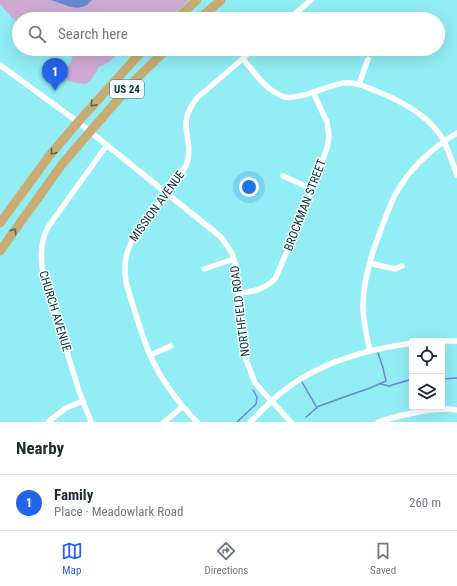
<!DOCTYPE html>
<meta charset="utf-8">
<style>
:root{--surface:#fff;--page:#f6f6f7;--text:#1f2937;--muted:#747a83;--line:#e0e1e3;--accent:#2563eb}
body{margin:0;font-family:"Roboto Condensed",sans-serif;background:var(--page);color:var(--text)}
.controls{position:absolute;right:12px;bottom:12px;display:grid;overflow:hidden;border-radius:4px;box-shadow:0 4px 16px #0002}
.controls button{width:36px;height:36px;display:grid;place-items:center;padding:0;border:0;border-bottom:1px solid var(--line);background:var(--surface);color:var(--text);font:20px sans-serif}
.you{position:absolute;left:249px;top:187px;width:14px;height:14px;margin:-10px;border:3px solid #fff;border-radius:50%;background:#1a73e8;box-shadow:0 0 0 6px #1a73e833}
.badge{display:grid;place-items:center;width:26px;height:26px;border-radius:50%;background:var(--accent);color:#fff;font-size:13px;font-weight:700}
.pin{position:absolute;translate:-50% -33px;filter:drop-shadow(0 1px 2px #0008)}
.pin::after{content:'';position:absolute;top:21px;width:14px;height:12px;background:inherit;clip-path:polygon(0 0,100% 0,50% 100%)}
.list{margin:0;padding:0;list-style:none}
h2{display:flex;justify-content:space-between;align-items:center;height:52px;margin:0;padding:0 16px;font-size:17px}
h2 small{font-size:13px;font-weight:400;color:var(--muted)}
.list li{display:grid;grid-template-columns:26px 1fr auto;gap:12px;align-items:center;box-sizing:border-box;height:56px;padding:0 16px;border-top:1px solid var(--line)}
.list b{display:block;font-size:15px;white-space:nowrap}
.list p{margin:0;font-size:13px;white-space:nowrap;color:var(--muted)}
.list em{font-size:13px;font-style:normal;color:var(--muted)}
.icon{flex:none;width:22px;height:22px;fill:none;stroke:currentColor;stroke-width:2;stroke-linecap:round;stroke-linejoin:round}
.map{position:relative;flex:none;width:457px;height:422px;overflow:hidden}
.search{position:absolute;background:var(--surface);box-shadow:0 4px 16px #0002;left:12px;right:12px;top:12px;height:44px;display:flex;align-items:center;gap:10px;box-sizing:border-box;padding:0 14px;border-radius:22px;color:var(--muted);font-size:15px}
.sheet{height:108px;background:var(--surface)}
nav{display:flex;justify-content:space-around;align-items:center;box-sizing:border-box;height:56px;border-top:1px solid var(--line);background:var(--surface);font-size:11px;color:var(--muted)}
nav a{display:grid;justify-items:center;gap:2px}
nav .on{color:var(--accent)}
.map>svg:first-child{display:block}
</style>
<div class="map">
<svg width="457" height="422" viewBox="0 0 457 422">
<rect width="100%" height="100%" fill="#92edf4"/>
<g fill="#cfabd3">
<polygon points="0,0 50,0 66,5 89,4 92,0 189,0 169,19 19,19 19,23 11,17 0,4"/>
<path d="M77,49H116L115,56L109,62L99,67L92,79L86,84C80,83 69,83 65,79C65,74 73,54 77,49Z"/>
</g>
<path fill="#6789ca" d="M50,0H92C80,15 66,4 50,0Z"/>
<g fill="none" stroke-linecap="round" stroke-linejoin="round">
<g stroke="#6789ca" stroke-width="1.5">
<polyline points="442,379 457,378"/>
<polyline points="302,382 317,408"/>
<polyline points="381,384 389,386 412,379"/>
<polyline points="306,417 319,406 370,388 386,381 383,368 378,353"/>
<polyline points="237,422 256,404 257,397 253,390"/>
</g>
<g stroke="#fff" stroke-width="5.5">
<polyline points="289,19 311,0"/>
<path d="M243,59C254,72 267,92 285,97C300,100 328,85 344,83C355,82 366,87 376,91C402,101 430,116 444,141C449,152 453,164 457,175"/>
<polyline points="0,65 78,122 221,237 232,253 236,266 244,354 255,383 291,422"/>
<polyline points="359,84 368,59"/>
<polyline points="283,176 312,189"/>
<polyline points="369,263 395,269 402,266"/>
<polyline points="204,269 234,259"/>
<path d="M239,293C254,292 264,289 275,279L303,215L327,148L329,136L327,122L313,92"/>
<polyline points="441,341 457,341"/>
<path d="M370,351C367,337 363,321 363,306C363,283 369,262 377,240C383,225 388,209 395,195C409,169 432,148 457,133"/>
<polyline points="150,355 171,346"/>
<polyline points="48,422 66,408 83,401"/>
<path d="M91,422L79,391L43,274C40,257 40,242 48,227L107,145"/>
<polyline points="164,422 182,407"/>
<path d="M197,422C178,402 161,380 150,355C140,331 133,306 126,282C123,264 126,251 135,235L186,166C196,138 174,127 197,98L254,49"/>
<path d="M250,422C262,411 273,398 286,389C321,362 369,349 412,343"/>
<path d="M378,422C396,416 439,406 457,410"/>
</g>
<g stroke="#c8ac74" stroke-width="9">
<polyline points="176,19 197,0"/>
<polyline points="199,19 221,0"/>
<polyline points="0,223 50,155 78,122 144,49"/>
<polyline points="0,251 63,163 134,81 167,49"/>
</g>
</g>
<defs><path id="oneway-chevron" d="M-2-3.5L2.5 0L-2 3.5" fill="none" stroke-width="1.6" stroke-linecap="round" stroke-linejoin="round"/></defs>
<g stroke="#5e6851">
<use href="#oneway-chevron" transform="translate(93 104) rotate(132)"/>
<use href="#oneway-chevron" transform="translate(53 152) rotate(129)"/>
<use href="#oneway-chevron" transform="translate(14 231) rotate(-55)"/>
</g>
<g text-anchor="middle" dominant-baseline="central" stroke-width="3" stroke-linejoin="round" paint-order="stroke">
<rect fill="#f6feff" stroke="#4f6e71" stroke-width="1" x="110" y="80" width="34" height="18" rx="3"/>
<g font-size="11" font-weight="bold" fill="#083134">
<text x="127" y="89">US 24</text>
</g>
<g font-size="12" fill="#083134" stroke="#f6feff">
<text transform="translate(305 205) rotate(-69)">BROCKMAN STREET</text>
<text transform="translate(157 206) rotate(-54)">MISSION AVENUE</text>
<text transform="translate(55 311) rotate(73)">CHURCH AVENUE</text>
<text transform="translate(240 311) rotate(-97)">NORTHFIELD ROAD</text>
</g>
</g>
</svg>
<div class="controls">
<button><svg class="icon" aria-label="locate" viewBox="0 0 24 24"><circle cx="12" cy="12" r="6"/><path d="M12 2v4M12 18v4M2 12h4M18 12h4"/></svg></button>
<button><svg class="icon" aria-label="layers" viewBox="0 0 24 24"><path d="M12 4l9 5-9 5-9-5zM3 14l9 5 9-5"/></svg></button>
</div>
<div class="you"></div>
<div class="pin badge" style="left:55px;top:91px">1</div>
<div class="search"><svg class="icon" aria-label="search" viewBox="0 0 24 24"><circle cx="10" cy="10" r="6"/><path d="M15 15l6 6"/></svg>Search here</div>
</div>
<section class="sheet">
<h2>Nearby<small></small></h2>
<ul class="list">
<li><span class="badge">1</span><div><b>Family</b><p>Place · Meadowlark Road</p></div><em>260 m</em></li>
</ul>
</section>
<nav>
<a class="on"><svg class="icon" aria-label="map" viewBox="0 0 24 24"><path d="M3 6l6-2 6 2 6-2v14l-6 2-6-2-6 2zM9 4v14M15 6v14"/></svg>Map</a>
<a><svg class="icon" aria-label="directions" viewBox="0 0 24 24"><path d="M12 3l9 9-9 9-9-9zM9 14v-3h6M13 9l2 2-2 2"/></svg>Directions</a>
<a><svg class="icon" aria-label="saved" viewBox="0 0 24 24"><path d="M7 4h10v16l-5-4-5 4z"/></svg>Saved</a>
</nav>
